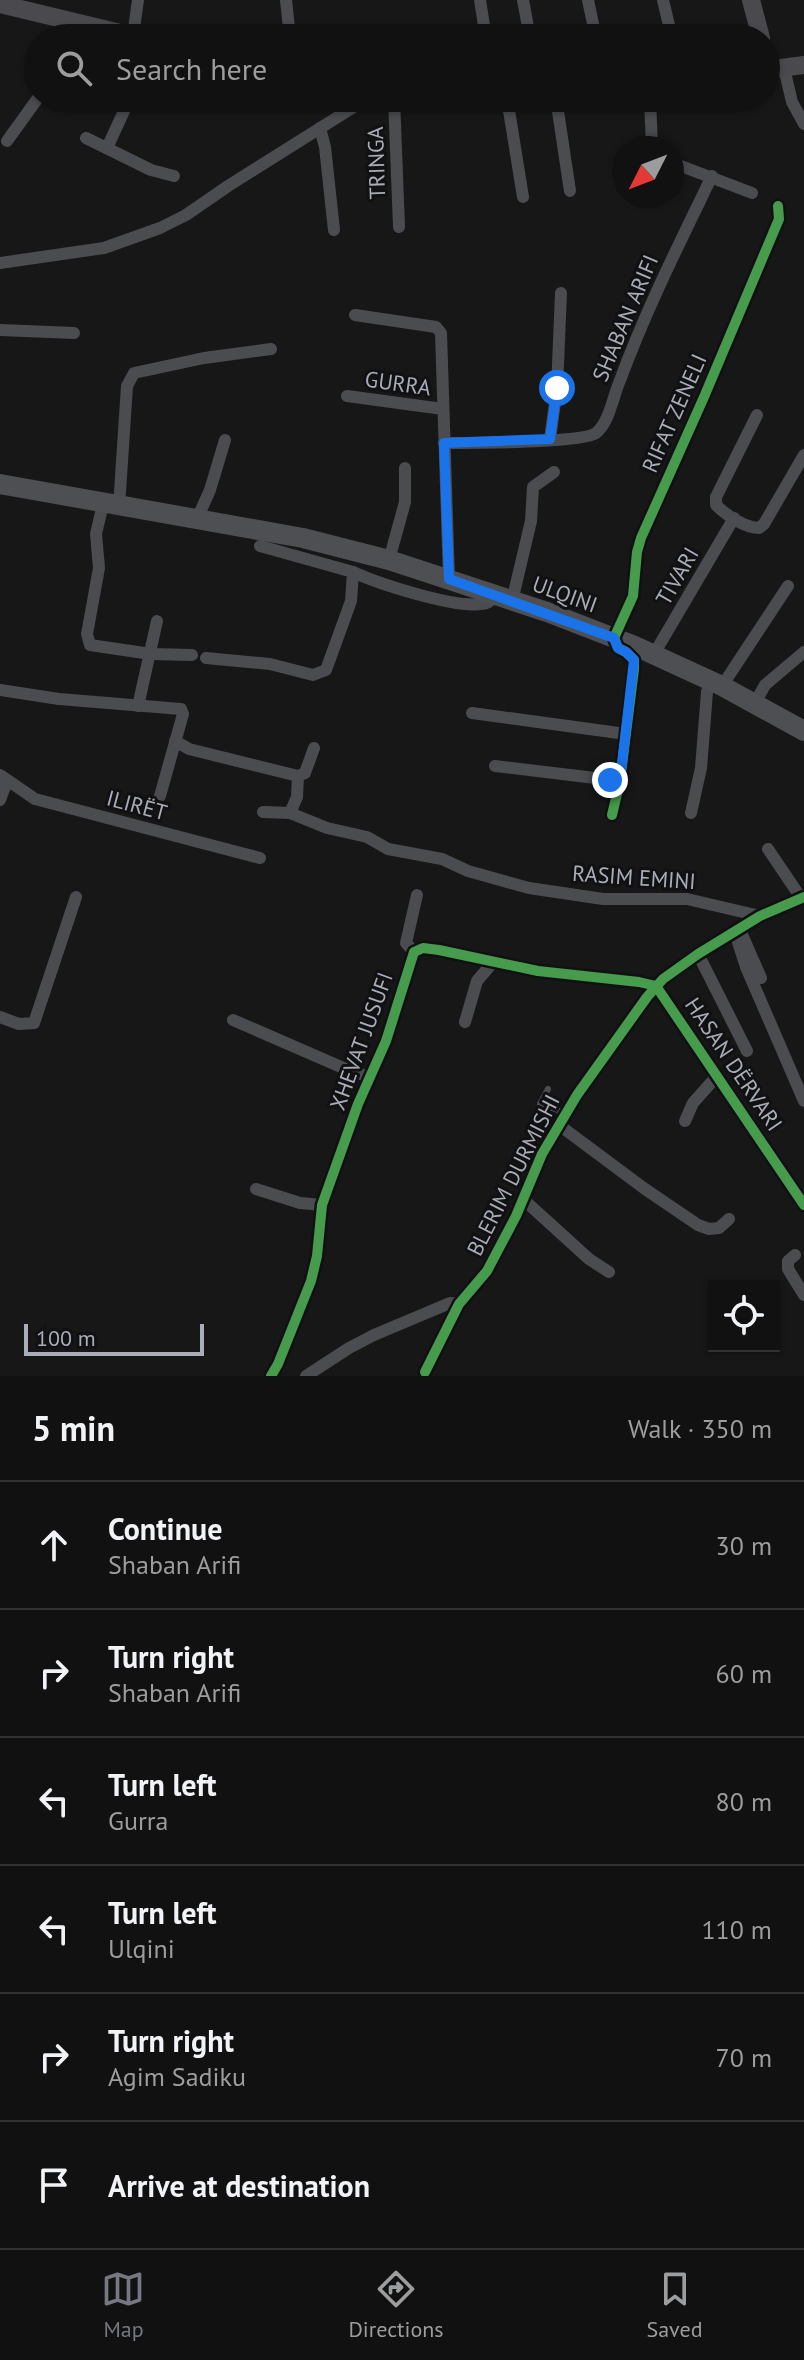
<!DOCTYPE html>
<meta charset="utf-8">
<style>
:root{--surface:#111;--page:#1e1f1f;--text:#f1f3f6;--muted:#9c9d9f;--line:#303131;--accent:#757880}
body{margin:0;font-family:"PT Sans",sans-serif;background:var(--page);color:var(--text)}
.controls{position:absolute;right:24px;bottom:24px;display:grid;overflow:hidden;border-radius:0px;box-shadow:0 2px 6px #0004}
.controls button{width:72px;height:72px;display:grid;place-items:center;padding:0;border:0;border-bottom:2px solid var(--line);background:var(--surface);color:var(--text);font:40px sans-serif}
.compass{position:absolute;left:612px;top:136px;width:72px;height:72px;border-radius:50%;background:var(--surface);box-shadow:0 2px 6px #0004;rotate:228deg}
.scale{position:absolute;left:24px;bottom:20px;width:180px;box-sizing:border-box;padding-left:8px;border:4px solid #a8adb8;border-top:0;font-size:22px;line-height:28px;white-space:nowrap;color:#a8adb8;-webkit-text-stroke:6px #111113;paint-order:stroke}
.stop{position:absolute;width:24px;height:24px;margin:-18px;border:6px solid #1a73e8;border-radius:50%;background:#fff}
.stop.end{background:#1a73e8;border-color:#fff;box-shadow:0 2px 8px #0008}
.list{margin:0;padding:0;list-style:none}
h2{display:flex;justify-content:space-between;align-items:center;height:104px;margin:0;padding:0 32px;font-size:34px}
h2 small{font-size:26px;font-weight:400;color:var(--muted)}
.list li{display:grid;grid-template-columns:52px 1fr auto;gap:24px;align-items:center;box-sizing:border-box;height:128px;padding:0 32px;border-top:2px solid var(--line)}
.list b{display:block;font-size:30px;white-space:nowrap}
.list p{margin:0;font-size:26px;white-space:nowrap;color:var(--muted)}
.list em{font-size:26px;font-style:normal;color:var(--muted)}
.icon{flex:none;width:44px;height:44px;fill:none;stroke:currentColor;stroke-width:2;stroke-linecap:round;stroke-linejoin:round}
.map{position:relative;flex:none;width:804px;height:1376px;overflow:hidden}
.search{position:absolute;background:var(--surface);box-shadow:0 2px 6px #0004;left:24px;right:24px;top:24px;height:88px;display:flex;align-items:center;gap:20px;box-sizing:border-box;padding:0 28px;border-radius:44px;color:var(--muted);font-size:30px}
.sheet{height:872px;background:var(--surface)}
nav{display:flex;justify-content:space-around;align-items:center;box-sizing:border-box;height:112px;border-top:2px solid var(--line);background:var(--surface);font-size:22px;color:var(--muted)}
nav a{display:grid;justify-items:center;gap:4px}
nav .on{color:var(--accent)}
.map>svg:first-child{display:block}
</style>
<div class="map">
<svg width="804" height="1376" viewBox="0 0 804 1376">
<rect width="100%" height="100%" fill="#171717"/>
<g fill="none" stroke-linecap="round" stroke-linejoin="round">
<polyline stroke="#4b4c50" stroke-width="6" points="548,1089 540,1104 566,1113"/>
<g stroke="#4b4c50" stroke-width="12">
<polyline points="286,0 290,38"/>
<polyline points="480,0 486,38"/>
<polyline points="523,0 530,38"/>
<polyline points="588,0 596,38"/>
<polyline points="663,0 672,38"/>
<polyline points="133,36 138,0"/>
<polyline points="419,38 419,33"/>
<polyline points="784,68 792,102 804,124"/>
<polyline points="394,98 399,227"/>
<polyline points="507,98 523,197"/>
<polyline points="556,98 570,191"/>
<polyline points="650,98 652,148"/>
<polyline points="320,128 325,147 334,230"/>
<polyline points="86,138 151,170 174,176"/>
<polyline points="7,141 38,98"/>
<polyline points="107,148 130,98"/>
<polyline points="681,166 752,193"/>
<polyline points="0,263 104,248 160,228 186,215 228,186 368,98"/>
<polyline points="355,315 436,327 441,333 449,579"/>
<polyline points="0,330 74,333"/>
<polyline points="347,396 443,409"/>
<path d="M757,415L716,497V505C726,515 745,528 759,528L764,524L804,455"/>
<polyline points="550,439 557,388 561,293"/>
<path d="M444,443C467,443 583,443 596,433C609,423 613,397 619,383C645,312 679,244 712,176"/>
<polyline points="103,504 96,534 99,568 87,634 90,645 151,654 192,655"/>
<polyline points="119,507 127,386 134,373 204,358 271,349"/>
<polyline points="197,519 210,490 225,440"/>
<polyline points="389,560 405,502 405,468"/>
<path d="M353,572C379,584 454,608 480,604C488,604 491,601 495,595"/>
<polyline points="512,601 531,521 533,487 554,472"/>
<polyline points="654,654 734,518"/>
<polyline points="206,658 270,664 313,675 326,670 351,601 353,572 260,546"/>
<polyline points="722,686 788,586"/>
<polyline points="0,690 59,699 181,709 183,714 160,796"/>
<polyline points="755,703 765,685 804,652"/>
<polyline points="138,706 157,621"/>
<polyline points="472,713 626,734"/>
<polyline points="175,741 189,749 298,776 297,797 290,813 327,828 367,837 388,849 442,859 468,871 529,888 603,899 687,899 760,916"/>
<polyline points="495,766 620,781"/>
<polyline points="0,775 35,799 260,858"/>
<polyline points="298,776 305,773 314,748"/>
<polyline points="0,800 7,781"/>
<polyline points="263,812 290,813"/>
<polyline points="691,813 701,768 707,692 711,682"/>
<polyline points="612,815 620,781 634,669 634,660 626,652 618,648 614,638 633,596 637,552 641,538 704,397 779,219 778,206"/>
<polyline points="768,849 801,898"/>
<polyline points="740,930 761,978"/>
<polyline points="735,933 746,967 804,1101"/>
<polyline points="414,952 406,943 417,895"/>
<polyline points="698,954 747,1051"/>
<polyline points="0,1017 19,1024 34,1023 76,897"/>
<polyline points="233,1020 348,1070 370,1077"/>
<polyline points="465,1022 477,981 494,961"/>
<polyline points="685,1121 693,1103 717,1076"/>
<polyline points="559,1125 645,1189 698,1225 709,1229 719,1228 729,1219"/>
<polyline points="256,1189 300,1203 322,1205"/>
<polyline points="524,1200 589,1259 609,1272"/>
<polyline points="795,1255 788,1261 788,1269 804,1295"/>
<polyline points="425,1372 459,1304 487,1271 516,1216 542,1154 577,1095 647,997 663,979 698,954 760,916 804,897"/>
<polyline points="271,1376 278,1364 311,1281 317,1256 322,1205 358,1104 386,1041 414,952 423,948 439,950 538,971 639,982 656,986 804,1205"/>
<polyline points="306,1376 349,1348 374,1335 450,1303 459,1304"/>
</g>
<g stroke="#4a4a4e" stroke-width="18">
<polyline points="751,0 761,38"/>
<polyline points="0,4 141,38"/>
<polyline points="766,70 804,65"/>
</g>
<polyline stroke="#4d4f52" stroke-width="20" points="0,484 303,538 389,560 547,612 635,646 722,686 804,731"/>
<g stroke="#111113" stroke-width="15">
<g id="cycleway">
<polyline points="612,815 620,781 634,669 634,660 626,652 618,648 614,638 633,596 637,552 641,538 704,397 779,219 778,206"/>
<polyline points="425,1372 459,1304 487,1271 516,1216 542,1154 577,1095 647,997 663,979 698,954 760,916 804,897"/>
<polyline points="271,1376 278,1364 311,1281 317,1256 322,1205 358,1104 386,1041 414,952 423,948 439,950 538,971 639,982 656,986 804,1205"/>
</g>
</g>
<use href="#cycleway" stroke="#469c4c" stroke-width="10"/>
</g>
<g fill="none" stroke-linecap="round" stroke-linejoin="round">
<polyline stroke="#1a73e8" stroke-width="10" points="557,388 550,439 444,443 449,579 614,638 618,648 626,652 634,660 620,781 610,780"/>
</g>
<g text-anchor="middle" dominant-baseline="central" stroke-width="6" stroke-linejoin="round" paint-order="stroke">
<g font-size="22" fill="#a8adb8" stroke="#111113">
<text transform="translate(376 163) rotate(-92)">TRINGA</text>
<text transform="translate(625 318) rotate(-67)">SHABAN ARIFI</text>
<text transform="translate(398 383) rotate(8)">GURRA</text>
<text transform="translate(674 413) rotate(-66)">RIFAT ZENELI</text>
<text transform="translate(677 576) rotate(-60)">TIVARI</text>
<text transform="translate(565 594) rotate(20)">ULQINI</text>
<text transform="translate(137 805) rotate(15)">ILIRËT</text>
<text transform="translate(634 877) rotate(4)">RASIM EMINI</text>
<text transform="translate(361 1041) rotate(-70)">XHEVAT JUSUFI</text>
<text transform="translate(734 1064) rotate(56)">HASAN DËRVARI</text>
<text transform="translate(513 1175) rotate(-63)">BLERIM DURMISHI</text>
</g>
</g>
</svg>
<div class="controls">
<button><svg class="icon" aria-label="locate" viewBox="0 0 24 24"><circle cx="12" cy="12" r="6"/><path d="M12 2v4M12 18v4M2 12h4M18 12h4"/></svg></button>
</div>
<svg class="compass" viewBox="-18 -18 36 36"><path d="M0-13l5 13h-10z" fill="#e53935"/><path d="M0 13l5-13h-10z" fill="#9c9d9f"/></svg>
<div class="scale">100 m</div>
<div class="stop" style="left:557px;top:388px"></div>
<div class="stop end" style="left:610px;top:780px"></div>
<div class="search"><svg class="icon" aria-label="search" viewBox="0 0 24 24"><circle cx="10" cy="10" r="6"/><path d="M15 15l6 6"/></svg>Search here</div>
</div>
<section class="sheet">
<h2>5 min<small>Walk · 350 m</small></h2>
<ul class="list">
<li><svg class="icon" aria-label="ahead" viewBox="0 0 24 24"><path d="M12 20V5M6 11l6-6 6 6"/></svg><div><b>Continue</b><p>Shaban Arifi</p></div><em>30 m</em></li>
<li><svg class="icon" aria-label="right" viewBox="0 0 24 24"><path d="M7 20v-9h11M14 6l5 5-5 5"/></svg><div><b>Turn right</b><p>Shaban Arifi</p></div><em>60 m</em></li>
<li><svg class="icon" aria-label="left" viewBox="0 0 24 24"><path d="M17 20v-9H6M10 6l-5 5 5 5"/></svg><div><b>Turn left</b><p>Gurra</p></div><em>80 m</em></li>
<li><svg class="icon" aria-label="left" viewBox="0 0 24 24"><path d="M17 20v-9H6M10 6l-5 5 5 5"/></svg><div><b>Turn left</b><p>Ulqini</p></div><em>110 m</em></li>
<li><svg class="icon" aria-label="right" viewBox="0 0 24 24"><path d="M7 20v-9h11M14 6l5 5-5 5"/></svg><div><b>Turn right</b><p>Agim Sadiku</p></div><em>70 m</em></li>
<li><svg class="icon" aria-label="arrive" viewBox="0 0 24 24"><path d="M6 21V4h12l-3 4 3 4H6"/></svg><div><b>Arrive at destination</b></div></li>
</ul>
</section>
<nav>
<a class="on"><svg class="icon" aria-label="map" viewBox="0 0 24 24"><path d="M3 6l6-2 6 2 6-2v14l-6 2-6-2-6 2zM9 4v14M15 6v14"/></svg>Map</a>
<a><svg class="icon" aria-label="directions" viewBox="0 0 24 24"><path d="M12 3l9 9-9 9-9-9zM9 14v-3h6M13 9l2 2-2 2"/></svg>Directions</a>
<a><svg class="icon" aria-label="saved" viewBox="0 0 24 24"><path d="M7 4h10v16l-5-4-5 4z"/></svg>Saved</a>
</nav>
